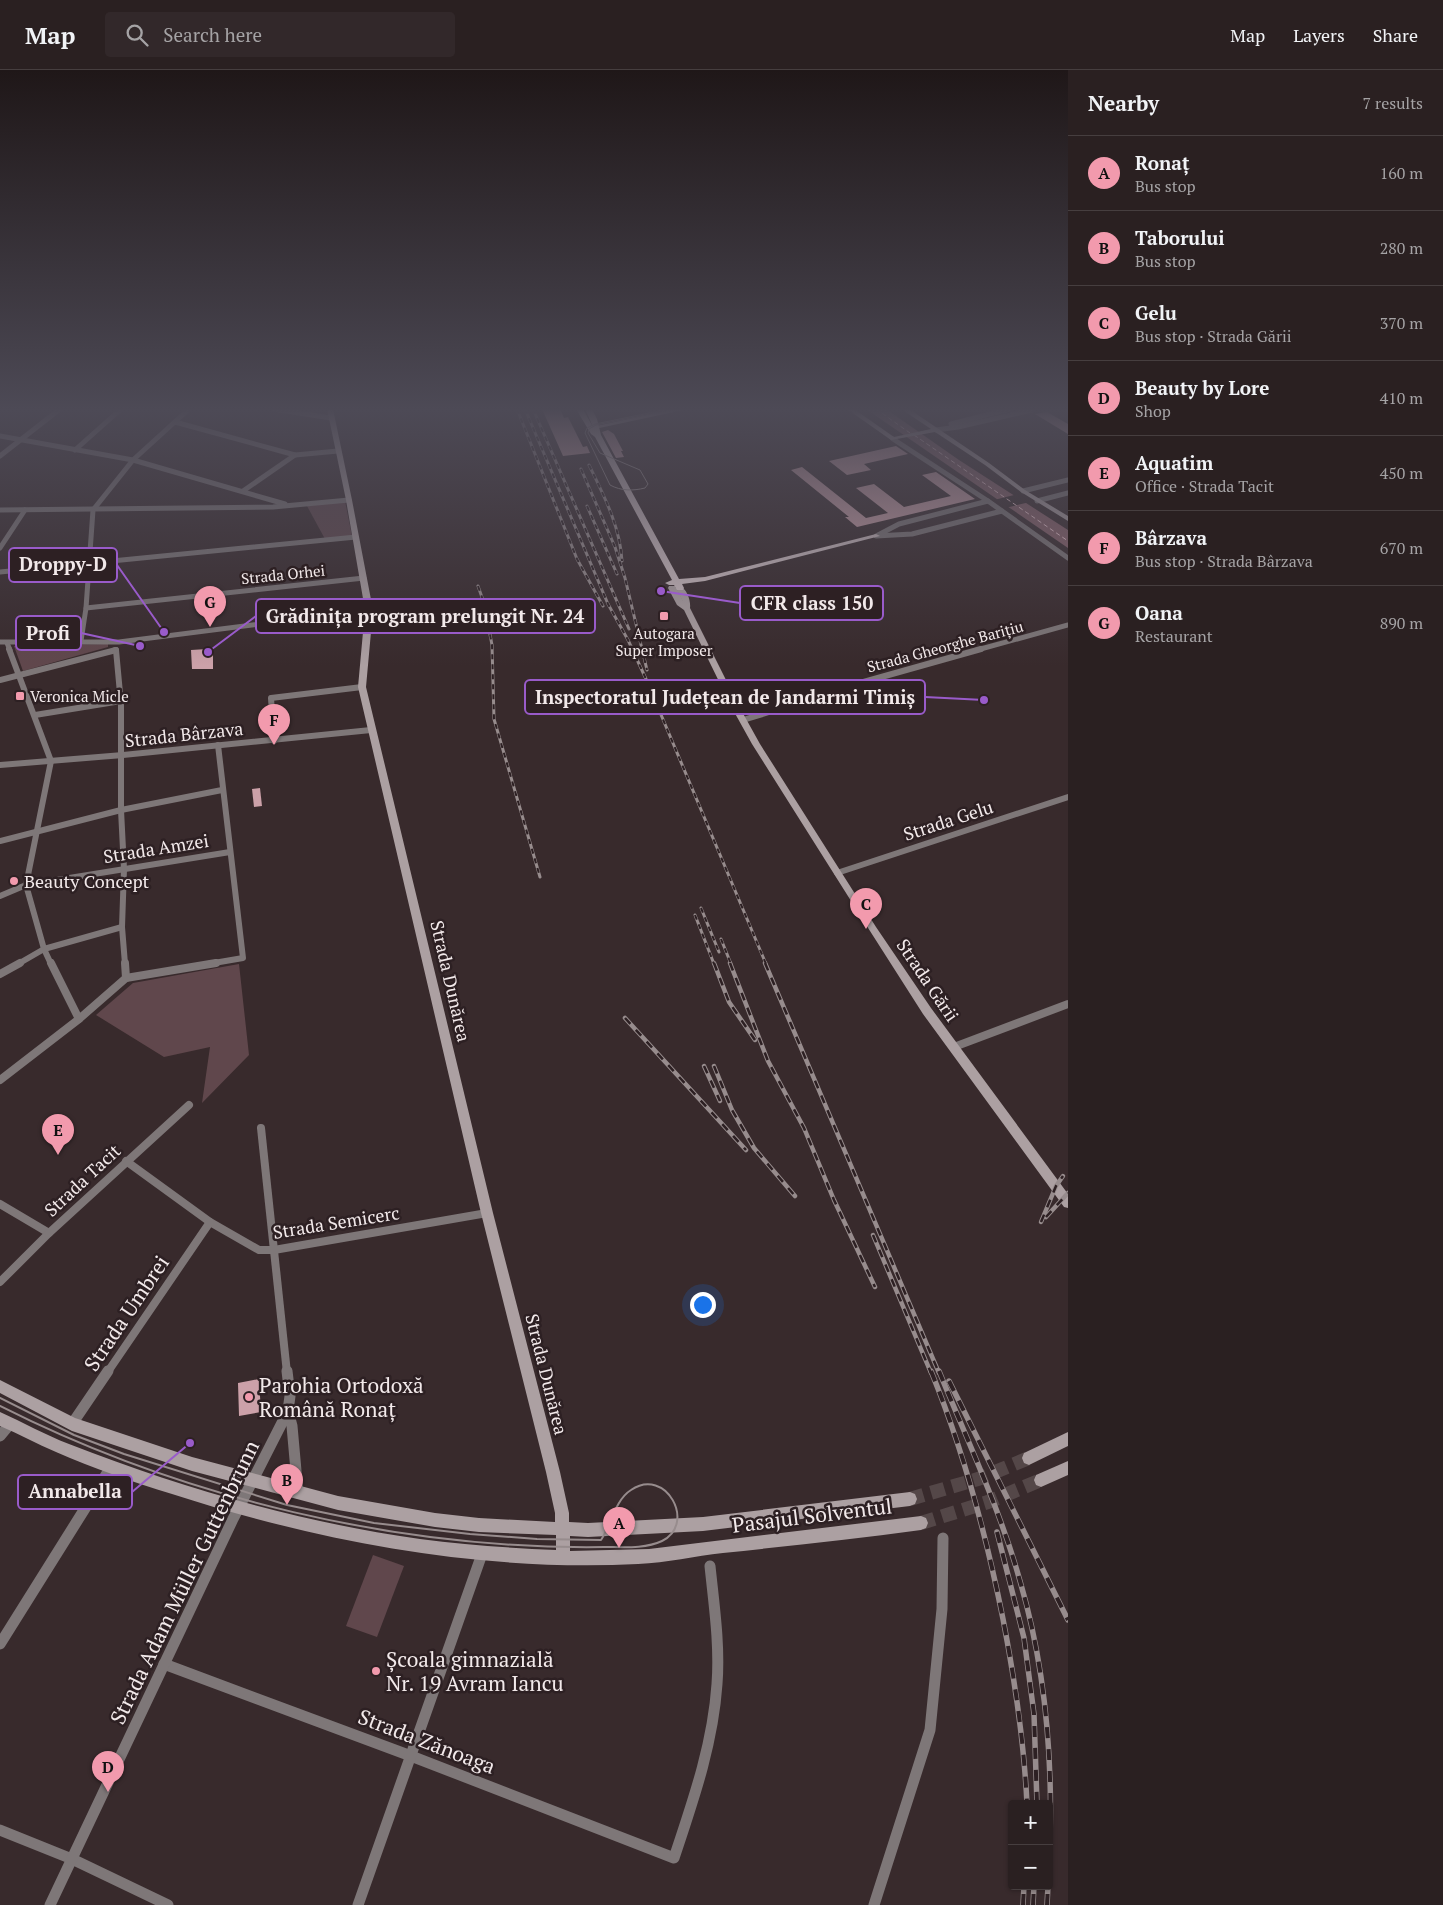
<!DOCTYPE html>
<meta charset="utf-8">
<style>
:root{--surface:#2a2021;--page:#32282a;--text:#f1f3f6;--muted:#a5a3a5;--line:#463e3f;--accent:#f29aad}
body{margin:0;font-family:"PT Serif",serif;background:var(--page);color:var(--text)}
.controls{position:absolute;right:15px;bottom:15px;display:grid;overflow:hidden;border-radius:5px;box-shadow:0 1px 4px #0004}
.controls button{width:45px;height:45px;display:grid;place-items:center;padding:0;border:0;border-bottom:1px solid var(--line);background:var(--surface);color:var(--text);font:25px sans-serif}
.you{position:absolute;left:702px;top:1234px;width:18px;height:18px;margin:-12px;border:4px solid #fff;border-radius:50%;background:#1a73e8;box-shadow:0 0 0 8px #1a73e833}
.badge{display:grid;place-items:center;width:32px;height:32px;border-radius:50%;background:var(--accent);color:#111;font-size:16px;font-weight:700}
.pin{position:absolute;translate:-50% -41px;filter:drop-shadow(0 1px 2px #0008)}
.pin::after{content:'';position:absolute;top:26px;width:18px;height:15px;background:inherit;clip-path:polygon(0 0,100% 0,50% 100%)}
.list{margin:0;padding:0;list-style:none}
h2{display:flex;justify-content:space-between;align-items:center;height:65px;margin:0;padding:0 20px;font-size:21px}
h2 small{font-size:16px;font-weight:400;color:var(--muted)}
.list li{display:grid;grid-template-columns:32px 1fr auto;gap:15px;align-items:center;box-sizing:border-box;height:75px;padding:0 20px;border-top:1px solid var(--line)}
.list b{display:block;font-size:19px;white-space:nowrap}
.list p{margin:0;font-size:16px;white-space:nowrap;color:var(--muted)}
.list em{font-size:16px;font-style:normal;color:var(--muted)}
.icon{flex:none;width:28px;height:28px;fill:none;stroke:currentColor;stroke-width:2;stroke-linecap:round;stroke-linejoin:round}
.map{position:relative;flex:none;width:1068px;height:1835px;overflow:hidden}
header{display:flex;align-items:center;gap:30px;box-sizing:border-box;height:70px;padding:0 25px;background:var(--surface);border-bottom:1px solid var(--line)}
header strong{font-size:24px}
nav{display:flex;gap:28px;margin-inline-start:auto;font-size:18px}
.search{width:350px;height:45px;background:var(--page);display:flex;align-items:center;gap:12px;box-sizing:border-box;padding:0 18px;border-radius:5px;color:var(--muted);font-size:19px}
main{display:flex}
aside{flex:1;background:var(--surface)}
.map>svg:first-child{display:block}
</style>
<header>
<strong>Map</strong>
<div class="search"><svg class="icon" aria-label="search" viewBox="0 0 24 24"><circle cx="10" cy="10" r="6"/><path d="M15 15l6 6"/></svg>Search here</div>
<nav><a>Map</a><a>Layers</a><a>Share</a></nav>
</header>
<main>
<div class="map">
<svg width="1068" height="1835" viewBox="0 0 1068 1835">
<rect width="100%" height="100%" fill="#382a2c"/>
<g fill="#60474c">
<polygon points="345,431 352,466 325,469 307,436"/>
<polygon points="108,574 108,577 23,601 14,576"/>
<polygon points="239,894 249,985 202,1033 210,977 164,987 96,945 133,913"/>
<polygon points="373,1485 404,1496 377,1567 346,1556"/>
</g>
<polygon fill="#8a626a" points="866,339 886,339 959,390 1068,460 1068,478"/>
<polygon fill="#382a2c" points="1018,424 1030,432 1005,438 994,430"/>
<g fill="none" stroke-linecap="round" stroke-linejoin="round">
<g stroke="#fed3db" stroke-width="1" stroke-dasharray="4.5 3" stroke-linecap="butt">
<polyline points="876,339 910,363"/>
<polyline points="914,365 1068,471"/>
</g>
</g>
<g fill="#cca1a9">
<polygon points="542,339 560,339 564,348 568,347 583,377 587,376 590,383 563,386"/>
<polygon points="1047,342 1068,354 1068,364 1035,344"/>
<polygon points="608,360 614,364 623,381 621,381 624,387 616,388 602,362"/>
<polygon points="896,376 908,384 864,394 871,400 847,405 829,391"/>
<polygon points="802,397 866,448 888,443 856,418 874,414 904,437 951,426 922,405 936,402 975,429 857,457 845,447 849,447 791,400"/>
<polygon points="207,579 207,581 213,580 213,599 192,599 191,580"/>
<polygon points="260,718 262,736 254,737 252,719"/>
<polygon points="259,1309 261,1342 239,1346 238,1313"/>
</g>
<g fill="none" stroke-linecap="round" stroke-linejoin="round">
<g stroke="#544748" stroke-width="14" stroke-dasharray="14 8" stroke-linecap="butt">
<polyline points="910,1429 978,1409 1029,1388"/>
<polyline points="921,1453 988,1432 1041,1410"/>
</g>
<g stroke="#7e7778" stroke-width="5">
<polyline points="273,339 331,348"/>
<polyline points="175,352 295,385"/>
<polyline points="951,354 1010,339"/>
<polyline points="936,360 958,357 1032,340"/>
<polyline points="0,366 133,390 285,434"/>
<polyline points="893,369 988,431 1068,488"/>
<polyline points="75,380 121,339"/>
<polyline points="0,386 60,339"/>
<polyline points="243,421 295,385 338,381"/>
<polyline points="1023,421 1068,410"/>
<polyline points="1037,431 1068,423"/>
<polyline points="0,440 273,437 349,430"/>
<polyline points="878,465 899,454 988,431"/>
<polyline points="876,466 912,464 1002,441"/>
<polyline points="0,478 25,440"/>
<polyline points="0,502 356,467"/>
<polyline points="86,538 364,508"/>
<polyline points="81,571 86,538 93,440 133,390 189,339"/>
<polyline points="0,572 119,572 369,540"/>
<polyline points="7,573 10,580"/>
<polyline points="114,580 116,580"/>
<polyline points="977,580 1068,555"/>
</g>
<g stroke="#7e7778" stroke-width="6">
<polyline points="9,579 51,691"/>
<polyline points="116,580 121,634 121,740 124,799 122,857 125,894"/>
<polyline points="0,610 116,580"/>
<polyline points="736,638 761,636 771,638 769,642 743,650"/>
<polyline points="771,638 981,579"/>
<polyline points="35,645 121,631"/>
<polyline points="274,671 271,628 362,617"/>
<polyline points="51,691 26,815 44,879 51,894"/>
<polyline points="0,695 123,685 371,660"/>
<polyline points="0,771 121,740 222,720"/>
<polyline points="837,803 1068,727"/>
<polyline points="0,826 26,815 230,782"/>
<polyline points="18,894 44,879 122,857"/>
<polyline points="208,894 243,888 218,675"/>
</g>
<g stroke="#7e7778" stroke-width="8">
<polyline points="51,893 79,949"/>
<polyline points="125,893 126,908"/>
<polyline points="0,904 20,893"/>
<polyline points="954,977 1068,934"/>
<polyline points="0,1010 79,949 126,908 216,893"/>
<polyline points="261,1058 287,1303"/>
<polyline points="126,1091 210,1152 259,1180 274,1180 487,1143"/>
<polyline points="0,1134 49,1163"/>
<polyline points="0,1212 49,1163 189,1035"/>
<polyline points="107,1303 210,1152"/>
</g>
<g stroke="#7e7778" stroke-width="11">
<polyline points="288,1341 292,1356 298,1423"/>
<polyline points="72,1354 108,1301"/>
<polyline points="0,1366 10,1354"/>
<polyline points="0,1574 111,1397"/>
<path d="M164,1594L411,1686L674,1788C693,1731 713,1674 717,1614C720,1575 714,1535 710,1496"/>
<polyline points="0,1760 72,1789 168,1835"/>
<polyline points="50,1835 233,1449 288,1341 290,1326 287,1301"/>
<polyline points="358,1835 482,1484"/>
<polyline points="874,1835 930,1660 942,1539 943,1468"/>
</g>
<g fill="#aca0a2" fill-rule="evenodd">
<path d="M327,339H333L352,430L373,540L366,617L493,1143L560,1402L569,1443V1452L588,1453L703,1447L910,1422L915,1424L917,1429L915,1434L910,1436L703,1461L588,1467L570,1466V1481L649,1479L921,1446L926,1448L928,1453L926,1458L921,1460C855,1469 789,1476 723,1483C695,1486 667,1493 638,1494C481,1502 321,1472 172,1424C133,1412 93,1398 56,1382C37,1374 19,1364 0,1356V1342C23,1352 45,1365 69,1374C182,1418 299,1452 420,1469C465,1475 510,1478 556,1480V1465L479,1462L435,1457L338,1440L192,1401L72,1361L0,1323V1310L75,1348L192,1387L338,1426L435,1443L479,1448L555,1452V1443L546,1402L481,1143L358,617L365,540L346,430Z"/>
<polygon points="674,339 688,339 590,360 587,358"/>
<polygon points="847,339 854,339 894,367 931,359 901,339 909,339 989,393 1025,420 1068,446 1068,451 1021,422 985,395 935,362 891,370"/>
<path d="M669,516H675L683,532L676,518L680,516C687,519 691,531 690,538L740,638L760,674L876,857L931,938L1068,1124V1138L1064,1137L923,944L870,861L752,674L732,638L684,540L677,535L668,518Z"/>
<polygon points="1068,1362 1068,1376 1029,1395 1024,1393 1022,1388 1024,1383"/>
<polygon points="1068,1391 1068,1405 1041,1417 1036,1415 1034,1410 1036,1405"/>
</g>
<polygon fill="#cfbfc2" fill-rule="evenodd" points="576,339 583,339 593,357 585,339 592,339 597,349 601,365 679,509 705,507 876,464 880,466 705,511 682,514 684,518 683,520 677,520 674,515 669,515 665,513 672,510 595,367 591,364"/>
<path stroke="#978c8d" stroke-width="1" d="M669,339L595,354L587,358L585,363L610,415C621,421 633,421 645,418L648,414L640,400L600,383L588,363L589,359L596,355L675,339"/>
<path stroke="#978c8d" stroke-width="2" d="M0,1328L74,1365L124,1384L287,1435L374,1453L470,1464L537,1469L601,1470C611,1455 615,1430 631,1420C666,1396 697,1454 662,1471C645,1479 623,1477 604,1477C399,1480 182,1428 0,1336"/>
<g stroke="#978c8d" stroke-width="3">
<g id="rail-far2">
<polyline points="517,339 577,489 603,536"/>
<polyline points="525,339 608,534 628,570 646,609 766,894"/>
<polyline points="533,339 629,559"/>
<path d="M589,395C604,426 620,456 622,491"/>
<polyline points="581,399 615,477 625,508 647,600"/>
<polyline points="587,436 617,504"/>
<polyline points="478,516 484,533 492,575 494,649 540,807"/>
<polyline points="701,838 719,882"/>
<polyline points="695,845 714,894"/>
<polyline points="721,869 731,894"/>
</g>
</g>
<g stroke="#978c8d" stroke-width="4.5">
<g id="rail-far1">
<polyline points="714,893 729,932 755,970"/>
<polyline points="730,893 768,991 804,1058 834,1130 875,1217"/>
<polyline points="765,893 939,1303"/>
<polyline points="625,948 746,1080"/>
<polyline points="704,996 720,1031"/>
<polyline points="714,996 732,1040 754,1078 795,1126"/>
<polyline points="1046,1147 1068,1123"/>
<polyline points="1041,1152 1056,1116 1063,1106"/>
<polyline points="873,1165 931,1303"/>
</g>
</g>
<g stroke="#978c8d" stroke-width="5.5">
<g id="rail">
<path d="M931,1301C964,1382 986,1464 1003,1549C1015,1611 1024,1671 1027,1734"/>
<path d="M939,1301C967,1370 1000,1439 1020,1511C1047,1603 1054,1701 1049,1797"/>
<polyline points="949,1311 1068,1550"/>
<polyline points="997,1462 1024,1568 1034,1644 1037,1734"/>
<polyline points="1023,1835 1024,1816"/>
<polyline points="1033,1835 1034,1816"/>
<polyline points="1047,1835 1048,1816"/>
</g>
</g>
<use href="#rail-far2" stroke="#2d2023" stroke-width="2" stroke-dasharray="5" stroke-linecap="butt"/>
<use href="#rail-far1" stroke="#2d2023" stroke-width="2.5" stroke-dasharray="8" stroke-linecap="butt"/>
<use href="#rail" stroke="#2d2023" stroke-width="4" stroke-dasharray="11" stroke-linecap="butt"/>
</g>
<linearGradient id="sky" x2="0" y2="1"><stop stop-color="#1f1718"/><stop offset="0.57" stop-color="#4d4a56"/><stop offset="1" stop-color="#4d4a56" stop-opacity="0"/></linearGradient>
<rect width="1068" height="596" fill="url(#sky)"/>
<g fill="#f29aad" stroke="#2d2023" stroke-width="2">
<rect x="659" y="541" width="10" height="10" rx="2.5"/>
<rect x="15" y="621" width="10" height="10" rx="2.5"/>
<circle cx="14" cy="811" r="5"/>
<circle cx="249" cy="1327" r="5"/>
<circle cx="376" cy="1601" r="5"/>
</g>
<g text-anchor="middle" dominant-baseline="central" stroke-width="5" stroke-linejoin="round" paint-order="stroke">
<g font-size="15" fill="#f2e9ea" stroke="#2d2023">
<text transform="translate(283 504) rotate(-6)">Strada Orhei</text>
<text transform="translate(945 576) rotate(-15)">Strada Gheorghe Barițiu</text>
</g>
<g font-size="15" fill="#f2e9ea" stroke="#2d2023">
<text x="664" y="563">Autogara<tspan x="664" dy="17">Super Imposer</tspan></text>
<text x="30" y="626" text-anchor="start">Veronica Micle</text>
</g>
<g font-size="18" fill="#f2e9ea" stroke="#2d2023">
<text transform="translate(184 664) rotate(-6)">Strada Bârzava</text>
<text transform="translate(948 750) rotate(-18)">Strada Gelu</text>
<text transform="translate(156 778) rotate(-9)">Strada Amzei</text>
<text transform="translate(928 910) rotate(56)">Strada Gării</text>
<text transform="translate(451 911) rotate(77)">Strada Dunărea</text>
<text transform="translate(82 1110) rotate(-43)">Strada Tacit</text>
<text transform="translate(336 1152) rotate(-9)">Strada Semicerc</text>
<text transform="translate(547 1304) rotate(76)">Strada Dunărea</text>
</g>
<g font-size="18" fill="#f2e9ea" stroke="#2d2023" text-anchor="start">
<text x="24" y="811">Beauty Concept</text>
</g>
<g font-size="21" fill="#f2e9ea" stroke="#2d2023">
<text transform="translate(126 1243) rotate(-56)">Strada Umbrei</text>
<text transform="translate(812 1445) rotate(-7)">Pasajul Solventul</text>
<text transform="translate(184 1512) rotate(-64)">Strada Adam Müller Guttenbrunn</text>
<text transform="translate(427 1671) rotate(21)">Strada Zănoaga</text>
</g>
<g font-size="21" fill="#f2e9ea" stroke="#2d2023" text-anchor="start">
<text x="259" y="1315">Parohia Ortodoxă<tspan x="259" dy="24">Română Ronaț</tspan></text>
<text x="386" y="1589">Școala gimnazială<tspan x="386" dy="24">Nr. 19 Avram Iancu</tspan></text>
</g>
</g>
<path fill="none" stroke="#995bca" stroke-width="2" d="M164 562L117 495M661 521L740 533M208 582L256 546M140 576L81 563M984 630L925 627M190 1373L132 1422"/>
<g fill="#995bca" stroke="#2d2023" stroke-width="2">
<circle cx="164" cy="562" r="5"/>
<circle cx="661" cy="521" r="5"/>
<circle cx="208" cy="582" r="5"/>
<circle cx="140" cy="576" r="5"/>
<circle cx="984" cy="630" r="5"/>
<circle cx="190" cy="1373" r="5"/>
</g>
<g fill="#2d2023" stroke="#995bca" stroke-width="2">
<rect x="9" y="478" width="108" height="34" rx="5"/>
<rect x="740" y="516" width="143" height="34" rx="5"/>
<rect x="256" y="529" width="339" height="34" rx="5"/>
<rect x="16" y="546" width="65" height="34" rx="5"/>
<rect x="525" y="610" width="400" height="34" rx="5"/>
<rect x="18" y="1405" width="114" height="34" rx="5"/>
</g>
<g font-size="19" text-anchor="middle" font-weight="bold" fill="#f2e9ea">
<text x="63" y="501">Droppy-D</text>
<text x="812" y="540">CFR class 150</text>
<text x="425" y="553">Grădinița program prelungit Nr. 24</text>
<text x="48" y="570">Profi</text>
<text x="725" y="634">Inspectoratul Județean de Jandarmi Timiș</text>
<text x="75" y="1428">Annabella</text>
</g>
</svg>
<div class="controls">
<button>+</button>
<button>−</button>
</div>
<div class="you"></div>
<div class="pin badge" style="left:619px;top:1478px">A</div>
<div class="pin badge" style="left:287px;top:1435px">B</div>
<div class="pin badge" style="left:866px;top:859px">C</div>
<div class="pin badge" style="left:108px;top:1722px">D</div>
<div class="pin badge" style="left:58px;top:1085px">E</div>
<div class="pin badge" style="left:274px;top:675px">F</div>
<div class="pin badge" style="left:210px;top:557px">G</div>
</div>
<aside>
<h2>Nearby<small>7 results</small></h2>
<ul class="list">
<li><span class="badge">A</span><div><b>Ronaț</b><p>Bus stop</p></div><em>160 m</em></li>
<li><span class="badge">B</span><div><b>Taborului</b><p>Bus stop</p></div><em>280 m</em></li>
<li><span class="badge">C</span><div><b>Gelu</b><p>Bus stop · Strada Gării</p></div><em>370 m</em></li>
<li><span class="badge">D</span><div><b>Beauty by Lore</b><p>Shop</p></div><em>410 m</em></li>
<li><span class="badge">E</span><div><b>Aquatim</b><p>Office · Strada Tacit</p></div><em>450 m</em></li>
<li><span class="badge">F</span><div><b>Bârzava</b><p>Bus stop · Strada Bârzava</p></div><em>670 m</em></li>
<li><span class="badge">G</span><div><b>Oana</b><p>Restaurant</p></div><em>890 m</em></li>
</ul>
</aside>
</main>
